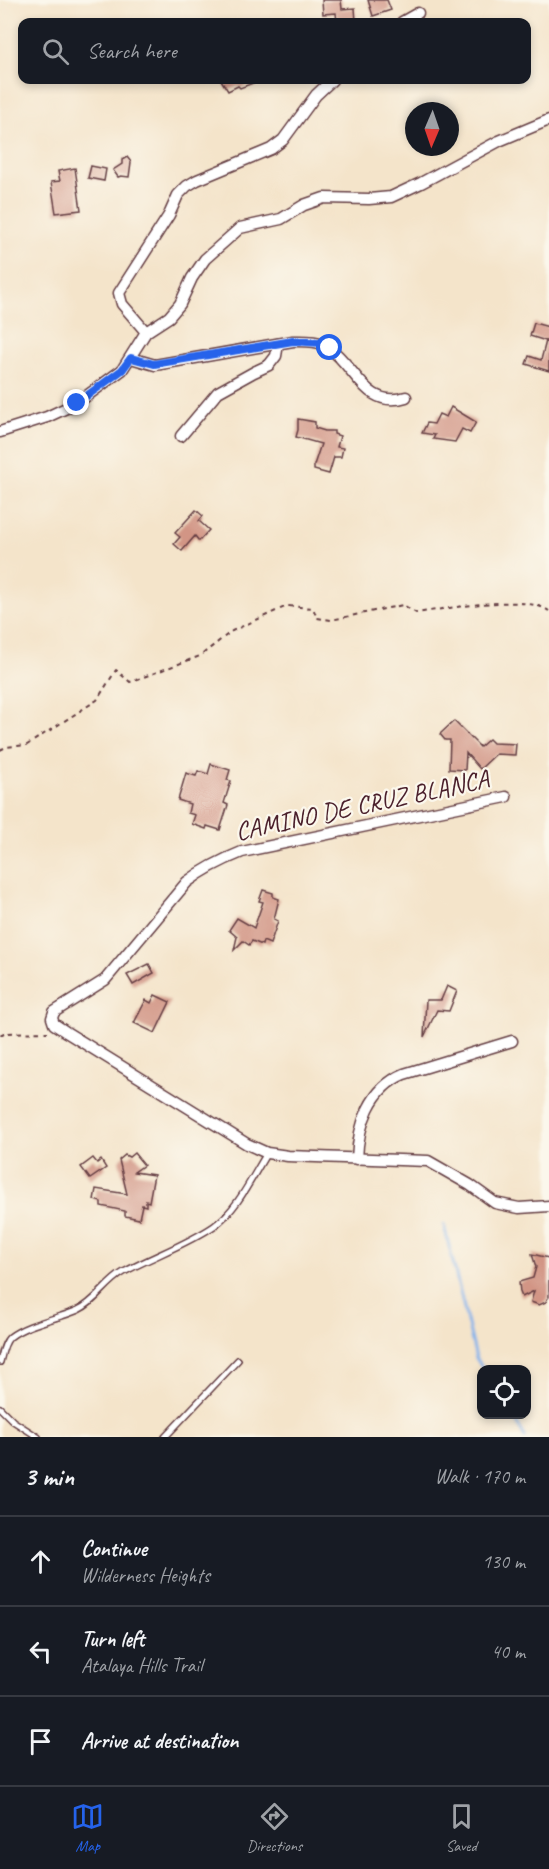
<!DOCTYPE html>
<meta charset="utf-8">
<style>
:root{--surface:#171b24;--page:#20242c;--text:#f1f3f6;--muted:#9ea1a6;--line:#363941;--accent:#2563eb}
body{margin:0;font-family:Caveat,sans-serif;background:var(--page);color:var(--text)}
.controls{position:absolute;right:18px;bottom:18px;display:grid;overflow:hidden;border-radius:12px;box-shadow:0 3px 9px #0003}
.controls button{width:54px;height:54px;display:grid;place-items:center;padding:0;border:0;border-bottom:2px solid var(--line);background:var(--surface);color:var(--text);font:30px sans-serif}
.compass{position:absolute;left:405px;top:102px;width:54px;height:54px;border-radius:50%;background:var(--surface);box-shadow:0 3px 9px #0003;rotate:182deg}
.stop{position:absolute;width:18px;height:18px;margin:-14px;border:4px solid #2563eb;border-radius:50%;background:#fff}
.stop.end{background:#2563eb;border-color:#fff;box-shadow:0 2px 6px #0008}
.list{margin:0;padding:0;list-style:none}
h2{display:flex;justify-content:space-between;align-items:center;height:78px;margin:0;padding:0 24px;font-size:26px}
h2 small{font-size:20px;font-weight:400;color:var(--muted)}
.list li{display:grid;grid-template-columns:39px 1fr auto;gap:18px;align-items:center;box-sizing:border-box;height:90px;padding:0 24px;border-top:2px solid var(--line)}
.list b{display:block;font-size:22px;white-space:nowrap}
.list p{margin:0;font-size:20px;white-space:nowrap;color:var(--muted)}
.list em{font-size:20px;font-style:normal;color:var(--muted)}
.icon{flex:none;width:33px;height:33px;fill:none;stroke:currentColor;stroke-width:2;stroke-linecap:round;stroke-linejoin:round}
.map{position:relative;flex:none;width:549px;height:1437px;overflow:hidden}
.search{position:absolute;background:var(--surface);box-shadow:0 3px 9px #0003;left:18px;right:18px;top:18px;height:66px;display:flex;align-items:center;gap:15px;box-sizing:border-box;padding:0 21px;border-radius:12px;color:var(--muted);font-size:22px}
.sheet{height:348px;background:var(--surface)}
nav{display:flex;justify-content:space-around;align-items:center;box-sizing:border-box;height:84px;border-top:2px solid var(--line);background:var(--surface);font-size:16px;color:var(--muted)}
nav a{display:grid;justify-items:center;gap:3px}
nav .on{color:var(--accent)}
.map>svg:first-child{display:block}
</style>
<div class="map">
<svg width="549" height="1437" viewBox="0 0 549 1437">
<rect width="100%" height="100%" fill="#fbf7ec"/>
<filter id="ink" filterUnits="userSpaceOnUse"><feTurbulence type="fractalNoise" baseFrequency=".0167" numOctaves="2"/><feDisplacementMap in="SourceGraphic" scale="12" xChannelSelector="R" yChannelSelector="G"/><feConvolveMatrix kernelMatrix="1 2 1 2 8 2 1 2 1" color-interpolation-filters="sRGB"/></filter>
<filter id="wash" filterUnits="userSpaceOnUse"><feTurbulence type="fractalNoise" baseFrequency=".008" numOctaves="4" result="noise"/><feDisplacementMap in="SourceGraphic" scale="24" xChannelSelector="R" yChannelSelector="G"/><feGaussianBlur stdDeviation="1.35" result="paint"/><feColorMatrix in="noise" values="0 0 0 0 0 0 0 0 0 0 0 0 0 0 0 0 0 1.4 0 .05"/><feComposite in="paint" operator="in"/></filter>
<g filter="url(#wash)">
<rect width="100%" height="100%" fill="#f4e4ca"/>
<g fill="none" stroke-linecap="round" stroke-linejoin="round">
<g stroke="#80b1eb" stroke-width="3">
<polyline points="444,1225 476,1358 484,1370"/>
<polyline points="512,1414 525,1437"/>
</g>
</g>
<g id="blocks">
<g fill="#d29585">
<polygon points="322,0 341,0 342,9 355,8 356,22 337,22 336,13 323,14"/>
<polygon points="368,0 387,0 391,10 373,16"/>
<polygon points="221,80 261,80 240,88 238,86 228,91"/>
<polygon points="127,157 131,162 129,177 121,176 118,177 113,170 122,164 122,160"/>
<polygon points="91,166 106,169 104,181 88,178"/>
<polygon points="75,168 81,210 56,213 51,182 60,181 58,171"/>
<polygon points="534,323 549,327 549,371 526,364 529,356 541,360 546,341 530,336"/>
<polygon points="451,407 476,422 470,433 462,429 455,442 433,439 435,435 422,433 427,423 434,424 439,414 446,417"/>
<polygon points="298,419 315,422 315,428 325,431 334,431 334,434 340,436 337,447 343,448 341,457 334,457 329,474 314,470 314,465 321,444 296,437 298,430"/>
<polygon points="196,510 203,516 199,521 209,530 199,541 195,536 182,551 174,544 180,537 175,533"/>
<polygon points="454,721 480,747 489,739 493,743 516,744 515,755 496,754 480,769 466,753 465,770 449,769 450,740 445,740 440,734"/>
<polygon points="211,764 230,770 227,780 231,781 224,803 228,805 220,830 207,826 206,829 192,824 195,815 188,813 190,804 178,800 186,773 196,776 198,771 208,774"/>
<polygon points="263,890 273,893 273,897 279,899 274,919 278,921 270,944 263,941 262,945 252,941 249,945 243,941 234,950 237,937 229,930 237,918 254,928 263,902 259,901"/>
<polygon points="149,964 154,973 133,985 127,975"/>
<polygon points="447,986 457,991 449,1011 437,1010 424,1037 426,1000 441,1000"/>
<polygon points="155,995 170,1002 155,1033 134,1023 146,1000 151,1003"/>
<polygon points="134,1153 144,1165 134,1172 154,1175 149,1202 146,1201 146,1206 142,1205 139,1219 125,1216 125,1211 101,1206 101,1202 94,1200 96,1189 127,1194 119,1160 125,1155 129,1157"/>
<polygon points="93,1158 97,1163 101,1160 106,1168 90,1179 81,1167"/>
<polygon points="532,1254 549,1258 549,1297 547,1299 546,1302 539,1305 531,1302 534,1291 522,1297 520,1292 519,1282 533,1278 536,1267"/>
</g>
</g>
</g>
<g filter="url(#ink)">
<use href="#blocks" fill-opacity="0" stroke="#643d43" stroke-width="1.5"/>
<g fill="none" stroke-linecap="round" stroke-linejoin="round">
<g stroke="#643d43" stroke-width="8">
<g id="service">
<path d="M0,1362C2,1354 4,1342 10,1337C28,1323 58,1319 78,1310C96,1302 106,1282 124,1272C153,1256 186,1245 214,1226C238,1209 252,1177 267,1153"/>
<polyline points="0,1408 13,1421 38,1437"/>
<polyline points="165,1437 238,1360"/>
</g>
</g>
<g stroke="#643d43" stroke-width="13">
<g id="minor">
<polyline points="402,22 418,13"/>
<polyline points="146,332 122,304 119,293 169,215 178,195 187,186 197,180 271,149 283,140 316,95 332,80"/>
<path d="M131,358L155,365L293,341C305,341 319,340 329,348C356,366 365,410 406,397"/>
<polyline points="0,432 47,417 77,403 122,370 146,332 169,317 180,304 192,278 205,259 240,228 281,219 304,205 324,198 369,199 391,197 421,183 499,141 549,120"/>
<polyline points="181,436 218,392 254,372 269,365 276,356 278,344"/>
<path d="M506,797L242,852C222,860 204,869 187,882L105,980L54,1012L52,1018L54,1024L66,1032L247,1144L267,1153L288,1156L428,1161L470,1185L495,1203L519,1208L549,1206"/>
<path d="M357,1159C358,1125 370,1088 404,1074L512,1041"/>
</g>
</g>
<g stroke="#643d43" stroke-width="2" stroke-dasharray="4.5 4.5" stroke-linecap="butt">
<path d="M0,750L6,747L27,745L97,700L116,670L130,682L200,656L232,631L287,606L313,608L317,618L331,620L403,605L416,613C446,609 525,593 549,611"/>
<polyline points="0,1035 4,1033 48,1032"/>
</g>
<use href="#service" stroke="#fff" stroke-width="5"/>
<use href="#minor" stroke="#fff" stroke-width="10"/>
</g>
</g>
<g fill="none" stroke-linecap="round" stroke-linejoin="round" filter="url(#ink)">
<polyline stroke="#2563eb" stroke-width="8" points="77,403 122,370 131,358 154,364 293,341 321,343 330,348"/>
</g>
<g text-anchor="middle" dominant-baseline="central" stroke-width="4.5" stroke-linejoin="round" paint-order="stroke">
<g font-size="26" fill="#4a1f2b" stroke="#fbf7ec">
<text transform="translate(362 805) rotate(-12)">CAMINO DE CRUZ BLANCA</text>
</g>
</g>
</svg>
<div class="controls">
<button><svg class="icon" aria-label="locate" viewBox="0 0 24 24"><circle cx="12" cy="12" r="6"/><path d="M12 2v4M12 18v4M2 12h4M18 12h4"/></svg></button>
</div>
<svg class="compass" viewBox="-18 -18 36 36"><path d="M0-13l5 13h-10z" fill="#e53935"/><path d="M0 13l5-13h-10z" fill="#9ea1a6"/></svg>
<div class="stop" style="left:330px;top:348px"></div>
<div class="stop end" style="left:77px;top:403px"></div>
<div class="search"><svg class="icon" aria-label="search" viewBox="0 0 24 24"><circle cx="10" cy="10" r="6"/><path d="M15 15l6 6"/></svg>Search here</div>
</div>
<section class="sheet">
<h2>3 min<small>Walk · 170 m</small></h2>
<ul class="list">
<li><svg class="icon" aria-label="ahead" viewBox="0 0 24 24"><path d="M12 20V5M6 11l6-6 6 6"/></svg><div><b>Continue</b><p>Wilderness Heights</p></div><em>130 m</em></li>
<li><svg class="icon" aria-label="left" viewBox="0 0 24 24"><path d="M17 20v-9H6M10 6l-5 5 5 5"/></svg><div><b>Turn left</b><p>Atalaya Hills Trail</p></div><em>40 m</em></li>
<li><svg class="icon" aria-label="arrive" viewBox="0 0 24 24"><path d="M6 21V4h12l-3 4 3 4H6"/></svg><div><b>Arrive at destination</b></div></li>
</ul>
</section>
<nav>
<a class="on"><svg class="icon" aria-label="map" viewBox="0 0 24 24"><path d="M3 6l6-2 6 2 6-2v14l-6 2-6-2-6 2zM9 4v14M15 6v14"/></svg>Map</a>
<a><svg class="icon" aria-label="directions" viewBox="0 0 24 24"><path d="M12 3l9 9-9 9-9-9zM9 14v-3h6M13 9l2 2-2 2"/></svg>Directions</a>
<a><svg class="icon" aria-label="saved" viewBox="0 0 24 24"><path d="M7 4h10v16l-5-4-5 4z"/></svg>Saved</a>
</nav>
